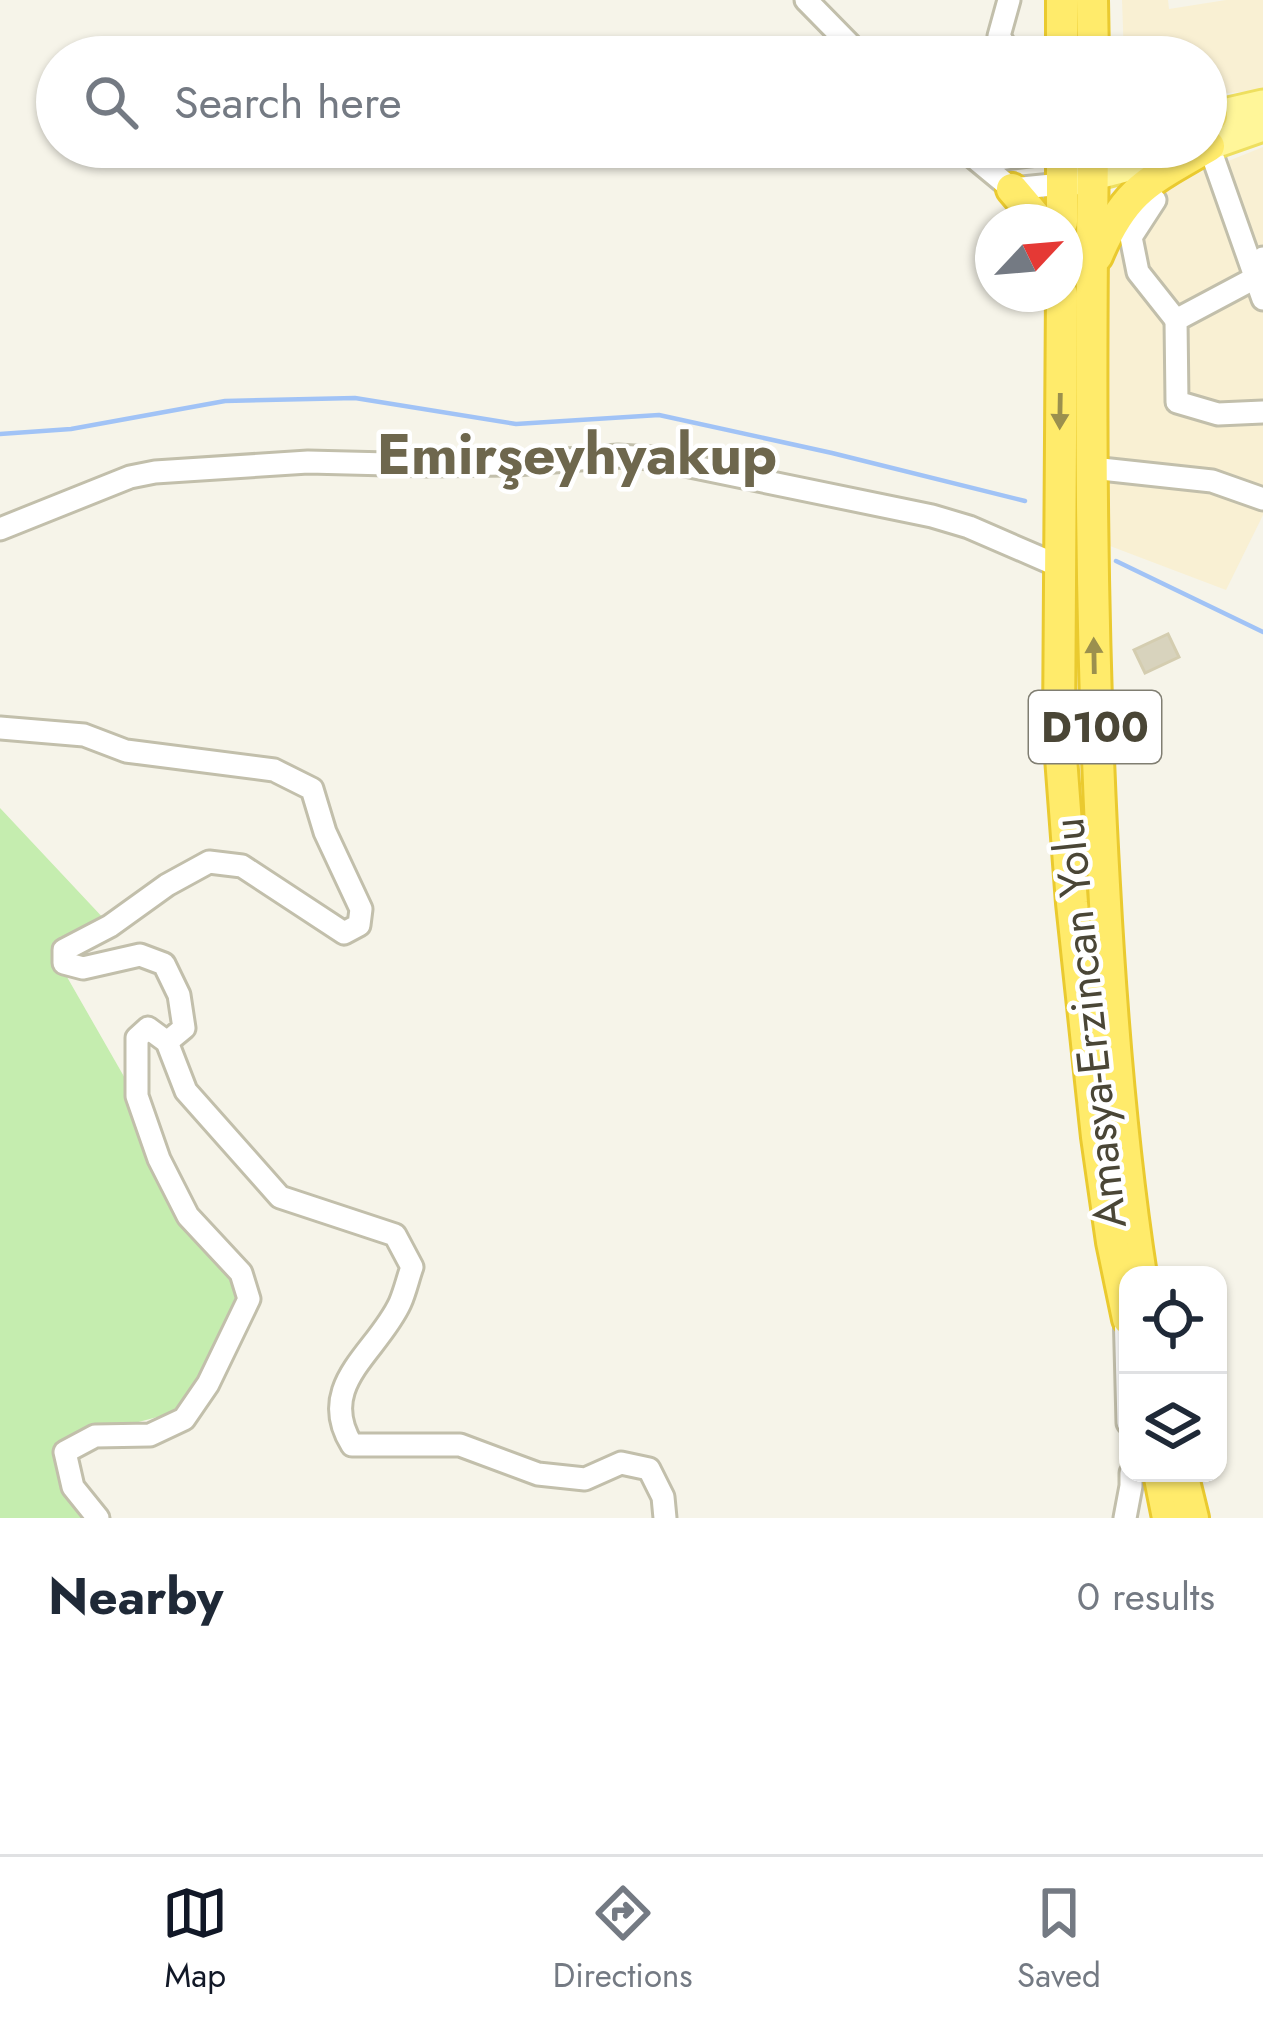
<!DOCTYPE html>
<meta charset="utf-8">
<style>
:root{--surface:#fff;--page:#f6f6f7;--text:#1f2937;--muted:#747a83;--line:#e0e1e3;--accent:#111827}
body{margin:0;font-family:Jost,sans-serif;background:var(--page);color:var(--text)}
.controls{position:absolute;right:36px;bottom:36px;display:grid;overflow:hidden;border-radius:24px;box-shadow:0 3px 9px #0004}
.controls button{width:108px;height:108px;display:grid;place-items:center;padding:0;border:0;border-bottom:3px solid var(--line);background:var(--surface);color:var(--text);font:60px sans-serif}
.compass{position:absolute;left:975px;top:204px;width:108px;height:108px;border-radius:50%;background:var(--surface);box-shadow:0 3px 9px #0004;rotate:64deg}
.list{margin:0;padding:0;list-style:none}
h2{display:flex;justify-content:space-between;align-items:center;height:156px;margin:0;padding:0 48px;font-size:51px}
h2 small{font-size:39px;font-weight:400;color:var(--muted)}
.icon{flex:none;width:66px;height:66px;fill:none;stroke:currentColor;stroke-width:2;stroke-linecap:round;stroke-linejoin:round}
.map{position:relative;flex:none;width:1263px;height:1518px;overflow:hidden}
.search{position:absolute;background:var(--surface);box-shadow:0 3px 9px #0004;left:36px;right:36px;top:36px;height:132px;display:flex;align-items:center;gap:30px;box-sizing:border-box;padding:0 42px;border-radius:66px;color:var(--muted);font-size:45px}
.sheet{height:336px;background:var(--surface)}
nav{display:flex;justify-content:space-around;align-items:center;box-sizing:border-box;height:168px;border-top:3px solid var(--line);background:var(--surface);font-size:33px;color:var(--muted)}
nav a{display:grid;justify-items:center;gap:6px}
nav .on{color:var(--accent)}
.map>svg:first-child{display:block}
</style>
<div class="map">
<svg width="1263" height="1518" viewBox="0 0 1263 1518">
<rect width="100%" height="100%" fill="#f6f4e9"/>
<g fill="#f9f0d3">
<polygon points="1122,0 1168,0 1169,9 1226,0 1263,0 1263,90 1206,95 1206,57 1124,57"/>
<polygon points="1263,147 1263,515 1226,590 1110,546 1108,254 1135,206 1169,185"/>
</g>
<polygon fill="#c5edaf" points="0,808 106,921 60,937 59,963 134,1094 184,1215 242,1290 196,1386 180,1411 67,1441 87,1518 0,1518"/>
<g fill="none" stroke-linecap="round" stroke-linejoin="round">
<g stroke="#a1c3f6" stroke-width="4.5">
<polyline points="0,434 71,429 225,401 355,398 516,424 659,415 832,453 1025,501"/>
<polyline points="1116,561 1263,632"/>
</g>
</g>
<polygon fill="#d8d3bd" stroke="#d4cdb0" stroke-width="3" points="1168,634 1179,657 1145,673 1134,650"/>
<g fill="none" stroke-linecap="round" stroke-linejoin="round">
<g stroke="#c2bfab" stroke-width="27">
<g id="minor">
<polyline points="806,0 862,57"/>
<polyline points="1009,0 999,36 1012,57"/>
<polyline points="1209,146 1263,299"/>
<polyline points="955,147 972,156 1012,189 1062,184"/>
<polyline points="973,156 998,159 1062,151"/>
<polyline points="1155,200 1131,237 1138,272 1176,320"/>
<polyline points="1263,258 1255,278 1176,320 1177,402 1218,414 1263,412"/>
<polyline points="1092,468 1212,481 1263,499"/>
<polyline points="0,529 130,477 155,472 308,462 428,465 516,464 618,456 651,458 932,516 969,527 1059,566"/>
<polyline points="0,728 84,735 126,751 274,770 312,789 325,832 361,909 359,925 344,933 242,866 209,862 167,885 110,926 64,950 64,963 83,968 140,955 164,964 179,995 184,1028 167,1042"/>
<polyline points="1125,1307 1128,1423"/>
<path d="M98,1518L73,1487L65,1452L95,1436L150,1435L184,1419L208,1384L249,1299L241,1273L188,1216L159,1159L137,1096V1038L148,1028L167,1042L186,1091L280,1197L395,1235L412,1267C408,1278 405,1292 400,1303C377,1353 315,1385 352,1445H460L538,1474L585,1479L621,1463L649,1469L663,1497L665,1518"/>
<polyline points="1125,1518 1131,1486 1131,1473"/>
</g>
</g>
<g stroke="#eedf5f" stroke-width="33">
<g id="major">
<polyline points="1206,117 1263,104"/>
<polyline points="1206,147 1263,127"/>
<polyline points="1071,182 1191,151"/>
</g>
</g>
<g stroke="#eaca2f" stroke-width="36">
<g id="highway">
<polyline points="1092,0 1093,57"/>
<polyline points="1062,57 1062,0"/>
<polyline points="1206,115 1212,116"/>
<polyline points="1062,147 1062,222"/>
<path d="M1093,147C1090,393 1090,639 1104,885C1111,1016 1121,1145 1141,1275"/>
<polyline points="1012,189 1040,222"/>
<path d="M1097,256C1125,189 1149,181 1209,146"/>
<polyline points="1062,294 1059,731 1072,903 1097,1137 1112,1242 1128,1319"/>
<polyline points="1159,1473 1168,1518"/>
<polyline points="1182,1473 1193,1518"/>
</g>
</g>
<use href="#minor" stroke="#fff" stroke-width="21"/>
<use href="#major" stroke="#fff699" stroke-width="27"/>
<use href="#highway" stroke="#ffeb6b" stroke-width="30"/>
</g>
<defs><path id="oneway-solid" d="M-6-.8H1V-3.2L6.5 0L1 3.2V.8H-6Z" transform="scale(3)"/></defs>
<g fill="#9b904e">
<use href="#oneway-solid" transform="translate(1060 411) rotate(91)"/>
<use href="#oneway-solid" transform="translate(1094 656) rotate(-91)"/>
</g>
<g text-anchor="middle" dominant-baseline="central" stroke-width="9" stroke-linejoin="round" paint-order="stroke">
<rect fill="#fff" stroke="#807e72" stroke-width="3" x="1029" y="691" width="132" height="72" rx="9"/>
<g font-size="42" font-weight="bold" fill="#4a4636">
<text x="1095" y="727">D100</text>
</g>
<g font-size="45" fill="#4a4636" stroke="#fff">
<text transform="translate(1089 1023) rotate(-96)">Amasya-Erzincan Yolu</text>
</g>
<g font-size="57" font-weight="bold" fill="#6e674d" stroke="#fff">
<text x="577" y="454">Emirşeyhyakup</text>
</g>
</g>
</svg>
<div class="controls">
<button><svg class="icon" aria-label="locate" viewBox="0 0 24 24"><circle cx="12" cy="12" r="6"/><path d="M12 2v4M12 18v4M2 12h4M18 12h4"/></svg></button>
<button><svg class="icon" aria-label="layers" viewBox="0 0 24 24"><path d="M12 4l9 5-9 5-9-5zM3 14l9 5 9-5"/></svg></button>
</div>
<svg class="compass" viewBox="-18 -18 36 36"><path d="M0-13l5 13h-10z" fill="#e53935"/><path d="M0 13l5-13h-10z" fill="#747a83"/></svg>
<div class="search"><svg class="icon" aria-label="search" viewBox="0 0 24 24"><circle cx="10" cy="10" r="6"/><path d="M15 15l6 6"/></svg>Search here</div>
</div>
<section class="sheet">
<h2>Nearby<small>0 results</small></h2>
<ul class="list">
</ul>
</section>
<nav>
<a class="on"><svg class="icon" aria-label="map" viewBox="0 0 24 24"><path d="M3 6l6-2 6 2 6-2v14l-6 2-6-2-6 2zM9 4v14M15 6v14"/></svg>Map</a>
<a><svg class="icon" aria-label="directions" viewBox="0 0 24 24"><path d="M12 3l9 9-9 9-9-9zM9 14v-3h6M13 9l2 2-2 2"/></svg>Directions</a>
<a><svg class="icon" aria-label="saved" viewBox="0 0 24 24"><path d="M7 4h10v16l-5-4-5 4z"/></svg>Saved</a>
</nav>
